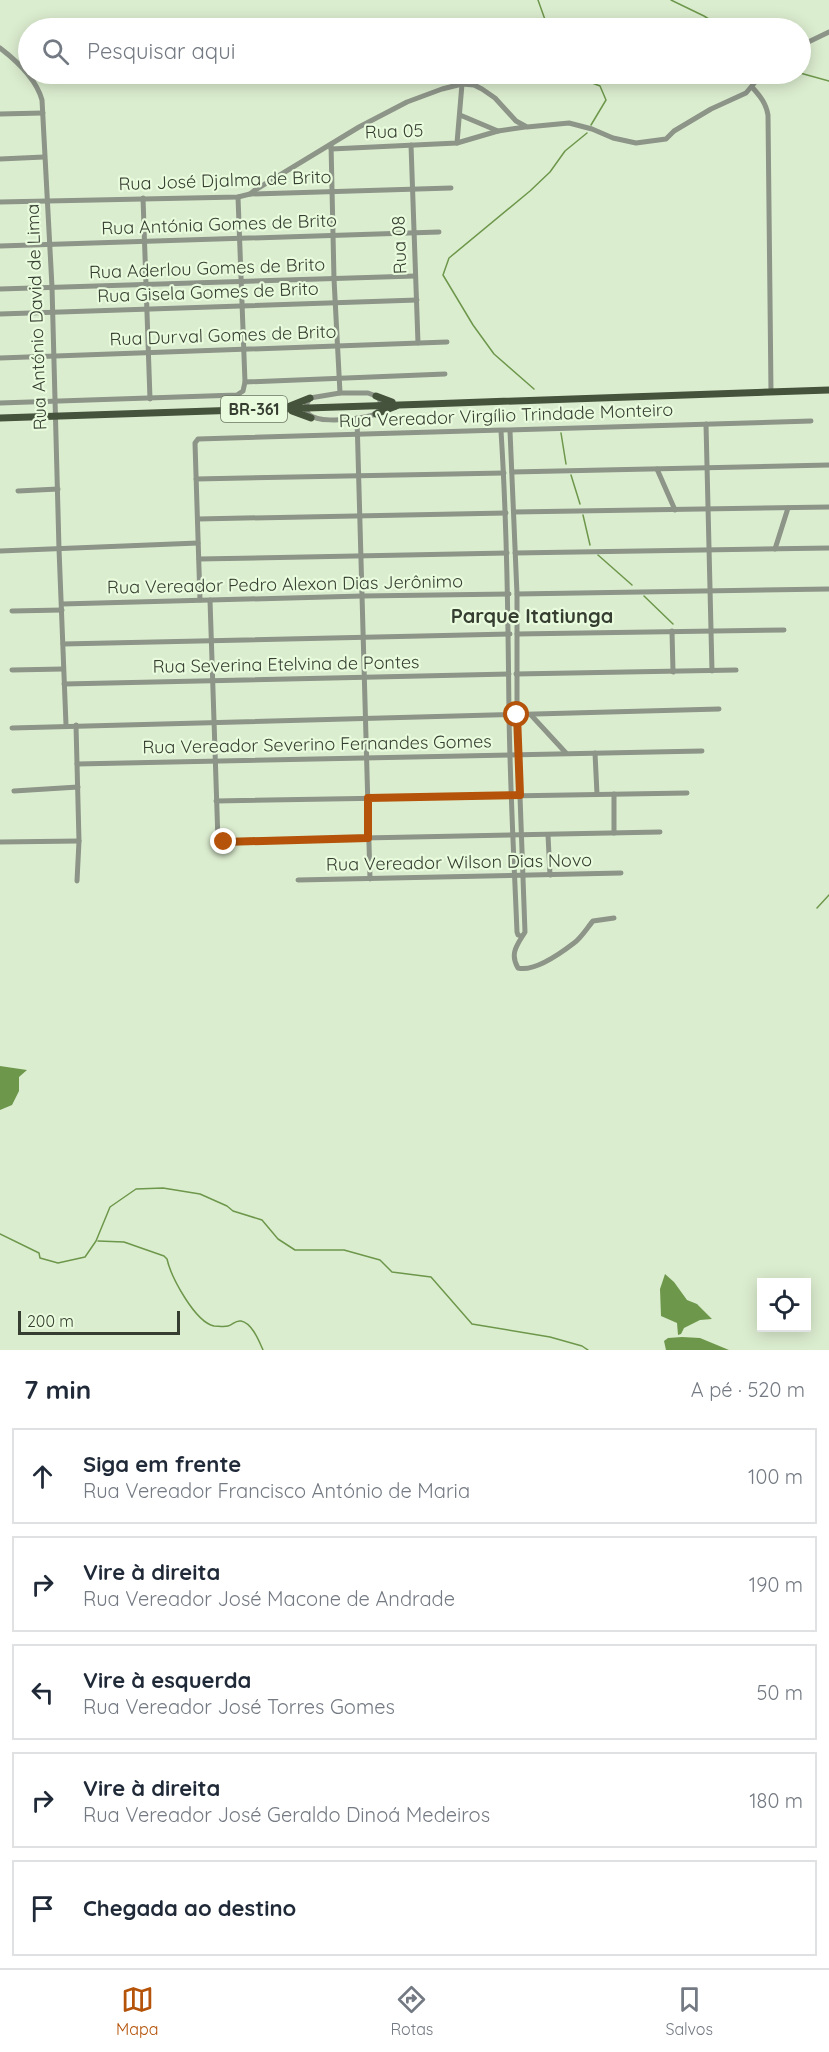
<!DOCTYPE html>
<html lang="pt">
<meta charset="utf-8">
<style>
:root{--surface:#fff;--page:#f2f2f3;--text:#1f2937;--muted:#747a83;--line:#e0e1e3;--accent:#b45309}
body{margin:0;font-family:Quicksand,sans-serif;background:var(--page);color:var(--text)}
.controls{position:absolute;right:18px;bottom:18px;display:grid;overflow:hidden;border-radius:0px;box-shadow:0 3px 15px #0003}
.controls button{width:54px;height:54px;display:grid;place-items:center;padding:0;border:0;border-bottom:2px solid var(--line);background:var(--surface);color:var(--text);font:30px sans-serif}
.scale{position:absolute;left:18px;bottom:15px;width:162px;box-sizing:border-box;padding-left:6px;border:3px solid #363d31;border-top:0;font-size:16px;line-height:21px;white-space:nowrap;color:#363d31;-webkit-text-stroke:4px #e8fbdc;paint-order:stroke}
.stop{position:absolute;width:18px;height:18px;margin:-14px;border:4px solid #b45309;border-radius:50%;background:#fff}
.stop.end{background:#b45309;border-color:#fff;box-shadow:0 2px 6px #0008}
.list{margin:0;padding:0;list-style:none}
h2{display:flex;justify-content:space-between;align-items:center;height:78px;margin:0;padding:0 24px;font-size:26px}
h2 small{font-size:20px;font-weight:400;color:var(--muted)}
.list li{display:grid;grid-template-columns:39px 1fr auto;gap:18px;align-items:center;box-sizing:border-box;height:96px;margin:0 12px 12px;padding:0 12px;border:2px solid var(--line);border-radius:0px}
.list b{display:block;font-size:22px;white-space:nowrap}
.list p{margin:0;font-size:20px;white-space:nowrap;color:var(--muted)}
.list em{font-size:20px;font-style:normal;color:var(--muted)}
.icon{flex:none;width:33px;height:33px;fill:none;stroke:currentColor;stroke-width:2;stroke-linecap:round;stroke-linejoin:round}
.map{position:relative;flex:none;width:829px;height:1350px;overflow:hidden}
.search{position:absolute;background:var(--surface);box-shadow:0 3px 15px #0003;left:18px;right:18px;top:18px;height:66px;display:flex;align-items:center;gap:15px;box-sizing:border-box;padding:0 21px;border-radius:33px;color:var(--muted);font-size:22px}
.sheet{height:618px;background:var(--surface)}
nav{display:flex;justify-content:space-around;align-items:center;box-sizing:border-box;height:84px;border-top:2px solid var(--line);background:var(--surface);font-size:16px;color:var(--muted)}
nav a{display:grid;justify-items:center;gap:3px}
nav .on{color:var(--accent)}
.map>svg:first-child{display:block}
</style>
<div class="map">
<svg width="829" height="1350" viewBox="0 0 829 1350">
<rect width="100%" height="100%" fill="#dbedcf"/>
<g fill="#6d974b">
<polygon points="0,1066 27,1070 19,1077 19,1091 12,1105 0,1110"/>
<polygon points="665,1274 674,1282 687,1300 697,1304 712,1319 700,1320 684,1328 681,1334 678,1335 677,1323 661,1316 660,1289"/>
<polygon points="682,1337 700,1338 729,1350 666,1350 664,1341 668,1338"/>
</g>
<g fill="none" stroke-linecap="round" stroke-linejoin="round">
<g stroke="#6d974b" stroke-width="1.5">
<polyline points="538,0 548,28"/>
<polyline points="671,0 704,16 723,28"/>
<polyline points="800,73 829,81"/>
<polyline points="576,74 582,79 600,86 606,100 591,125"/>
<polyline points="534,389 494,354 473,325 443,275 449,258 530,191 550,172 565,151 587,133"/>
<polyline points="546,410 559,420"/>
<polyline points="561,433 566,464"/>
<polyline points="571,475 580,504"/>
<polyline points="583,515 590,545"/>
<polyline points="598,555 632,585"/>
<polyline points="644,596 673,624"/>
<polyline points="817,908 829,895"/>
<polyline points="0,1234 39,1253 40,1258 58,1263 85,1257 96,1241 110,1207 136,1189 163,1188 200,1194 227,1206 233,1211 262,1220 278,1239 295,1250 344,1250 380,1260 392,1272 431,1277 472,1324 550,1337 582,1346 588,1350"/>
<path d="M98,1241L124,1242L164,1256L167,1259C171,1277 195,1322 214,1326C218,1326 224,1327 228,1326C233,1325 235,1320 241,1321C252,1323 259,1341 263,1350"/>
</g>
<g stroke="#8d9488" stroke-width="5">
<polyline points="800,46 829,32"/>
<path d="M0,48C17,61 36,78 42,100L52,287L59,549L66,725"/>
<path d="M752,87C760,96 766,103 768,115L771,392"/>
<polyline points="0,114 43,113"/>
<polyline points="460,115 498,131"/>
<polyline points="457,143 462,84"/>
<polyline points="331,144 334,279 340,393"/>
<polyline points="411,145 418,343"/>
<polyline points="331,149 457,143 498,131 525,127"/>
<polyline points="0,159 44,157"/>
<polyline points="250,194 255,190 359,127 407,102 442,89 462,84 474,85 482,89 495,98 516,121 527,127 569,123 592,129 613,138 636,143 666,139 674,131 711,109 746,93 762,74"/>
<polyline points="143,198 150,399"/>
<polyline points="0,202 238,197 250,194 451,188"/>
<polyline points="0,246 439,232"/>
<polyline points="0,289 415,276"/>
<polyline points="0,314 417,300"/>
<polyline points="0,358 447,342"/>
<polyline points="245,382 445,374"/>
<path d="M340,393H368L376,396L380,400V408L376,414C363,419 288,430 310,398Z"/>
<polyline points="0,403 237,395 243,391 245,382 238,197"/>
<polyline points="357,418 370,879"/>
<polyline points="706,424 712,671"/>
<path d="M501,431C507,525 508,619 509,713C510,786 514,859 517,932L518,935L521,936"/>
<path d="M510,431L517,594V715L525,932C518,944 509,953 518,968C534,972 561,953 574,943C581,938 587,928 593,921L614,918"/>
<polyline points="657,469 675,510"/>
<polyline points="512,472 829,465"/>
<polyline points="196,479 504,473"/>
<polyline points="18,491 58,489"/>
<polyline points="514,512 829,507"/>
<polyline points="198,519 506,513"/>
<polyline points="775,549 788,508"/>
<polyline points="0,551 198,543"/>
<polyline points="515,553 829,548"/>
<polyline points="199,559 507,553"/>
<polyline points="517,594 829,589"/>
<polyline points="200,600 195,443 198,439 811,421"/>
<polyline points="210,600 218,841 660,832"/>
<polyline points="62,604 362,596 509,594"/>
<polyline points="12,611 62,610"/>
<polyline points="672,631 673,672"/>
<polyline points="517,634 784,630"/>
<polyline points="63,644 510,634"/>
<polyline points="12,670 63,669"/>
<polyline points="516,674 736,670"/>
<polyline points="64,684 509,674"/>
<polyline points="531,715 566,753"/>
<polyline points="76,725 79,841 77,881"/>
<polyline points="12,728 719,709"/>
<polyline points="595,753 597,794"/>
<polyline points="77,764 702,751"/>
<polyline points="14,791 78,787"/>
<polyline points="614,794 614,833"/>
<polyline points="216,801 687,793"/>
<polyline points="548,835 550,875"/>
<polyline points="0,842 79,841"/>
<polyline points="298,880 621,873"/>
</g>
<g stroke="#45523c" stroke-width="7">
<polyline points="376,396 392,402"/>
<polyline points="290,406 310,398"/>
<polyline points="292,411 311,418"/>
<polyline points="376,414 396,406"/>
<path d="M0,418C276,408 553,401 829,390"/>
</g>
</g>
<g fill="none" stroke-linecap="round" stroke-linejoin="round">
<polyline stroke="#b45309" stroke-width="8" points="224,842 368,838 368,798 520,795 517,715"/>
</g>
<g text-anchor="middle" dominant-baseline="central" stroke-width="4.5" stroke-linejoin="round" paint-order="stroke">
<rect fill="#e8fbdc" stroke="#6b7664" stroke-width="1.5" x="221" y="396" width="66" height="26" rx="4.5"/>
<g font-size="16" font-weight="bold" fill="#363d31">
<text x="254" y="409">BR-361</text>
</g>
<g font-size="18" fill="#363d31" stroke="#e8fbdc">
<text transform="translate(394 131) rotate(-2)">Rua 05</text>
<text transform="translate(225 180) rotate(-2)">Rua José Djalma de Brito</text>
<text transform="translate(219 224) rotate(-2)">Rua Antónia Gomes de Brito</text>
<text transform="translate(399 245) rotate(-92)">Rua 08</text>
<text transform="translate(207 268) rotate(-2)">Rua Aderlou Gomes de Brito</text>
<text transform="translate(208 292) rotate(-2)">Rua Gisela Gomes de Brito</text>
<text transform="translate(36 317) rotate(-92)">Rua António David de Lima</text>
<text transform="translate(223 335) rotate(-2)">Rua Durval Gomes de Brito</text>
<text transform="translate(506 415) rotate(-2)">Rua Vereador Virgílio Trindade Monteiro</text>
<text transform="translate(285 584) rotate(-1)">Rua Vereador Pedro Alexon Dias Jerônimo</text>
<text transform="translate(286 664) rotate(-1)">Rua Severina Etelvina de Pontes</text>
<text transform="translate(317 744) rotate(-1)">Rua Vereador Severino Fernandes Gomes</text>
<text transform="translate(459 862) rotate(-1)">Rua Vereador Wilson Dias Novo</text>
</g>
<g font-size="20" font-weight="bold" fill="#363d31" stroke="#e8fbdc">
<text x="532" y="615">Parque Itatiunga</text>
</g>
</g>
</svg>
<div class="controls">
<button><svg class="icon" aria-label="locate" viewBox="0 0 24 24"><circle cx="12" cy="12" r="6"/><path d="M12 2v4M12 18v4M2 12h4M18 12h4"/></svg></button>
</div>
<div class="scale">200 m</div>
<div class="stop" style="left:517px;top:715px"></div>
<div class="stop end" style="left:224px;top:842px"></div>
<div class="search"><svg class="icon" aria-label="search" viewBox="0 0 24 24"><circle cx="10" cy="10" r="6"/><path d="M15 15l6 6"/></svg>Pesquisar aqui</div>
</div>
<section class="sheet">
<h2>7 min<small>A pé · 520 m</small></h2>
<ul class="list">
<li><svg class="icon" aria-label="ahead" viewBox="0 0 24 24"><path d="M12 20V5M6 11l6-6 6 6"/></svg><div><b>Siga em frente</b><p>Rua Vereador Francisco António de Maria</p></div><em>100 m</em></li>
<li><svg class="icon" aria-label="right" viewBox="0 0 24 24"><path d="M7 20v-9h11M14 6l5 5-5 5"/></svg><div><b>Vire à direita</b><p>Rua Vereador José Macone de Andrade</p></div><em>190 m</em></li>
<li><svg class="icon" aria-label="left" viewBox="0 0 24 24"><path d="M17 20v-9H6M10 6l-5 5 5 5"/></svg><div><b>Vire à esquerda</b><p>Rua Vereador José Torres Gomes</p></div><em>50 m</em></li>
<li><svg class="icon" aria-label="right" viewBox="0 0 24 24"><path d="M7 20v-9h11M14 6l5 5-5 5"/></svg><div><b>Vire à direita</b><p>Rua Vereador José Geraldo Dinoá Medeiros</p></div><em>180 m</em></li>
<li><svg class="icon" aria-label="arrive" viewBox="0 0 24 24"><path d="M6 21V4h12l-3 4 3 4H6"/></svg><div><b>Chegada ao destino</b></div></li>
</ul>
</section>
<nav>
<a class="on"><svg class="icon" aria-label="map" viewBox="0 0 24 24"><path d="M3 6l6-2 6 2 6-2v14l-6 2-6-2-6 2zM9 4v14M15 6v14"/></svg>Mapa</a>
<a><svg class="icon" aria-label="directions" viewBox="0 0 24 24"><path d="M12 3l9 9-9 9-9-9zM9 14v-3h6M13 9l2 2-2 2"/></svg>Rotas</a>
<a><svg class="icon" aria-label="saved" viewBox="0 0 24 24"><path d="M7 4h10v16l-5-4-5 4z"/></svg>Salvos</a>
</nav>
